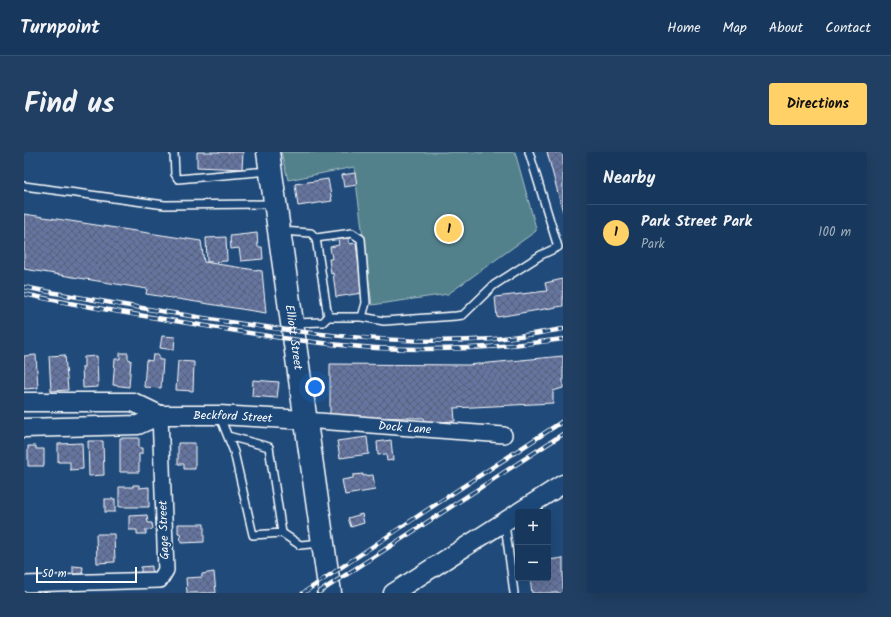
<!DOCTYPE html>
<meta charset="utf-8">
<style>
:root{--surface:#17385c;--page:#203f62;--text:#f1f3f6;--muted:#9eacbb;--line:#365272;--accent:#ffd166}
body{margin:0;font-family:Kalam,sans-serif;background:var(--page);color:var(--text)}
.controls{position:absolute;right:12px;bottom:12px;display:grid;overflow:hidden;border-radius:4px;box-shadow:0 4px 16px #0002}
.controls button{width:36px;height:36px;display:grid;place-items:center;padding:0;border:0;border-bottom:1px solid var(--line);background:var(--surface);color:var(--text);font:20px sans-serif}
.scale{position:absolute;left:12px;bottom:10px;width:101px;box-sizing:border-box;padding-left:4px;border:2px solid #fff;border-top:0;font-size:11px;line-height:14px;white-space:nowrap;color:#fff;-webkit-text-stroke:3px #1f4a7a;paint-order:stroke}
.you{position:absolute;left:291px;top:235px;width:14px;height:14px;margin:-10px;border:3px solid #fff;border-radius:50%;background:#1a73e8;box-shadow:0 0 0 6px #1a73e833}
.badge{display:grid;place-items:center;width:26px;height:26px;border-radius:50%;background:var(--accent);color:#111;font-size:13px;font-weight:700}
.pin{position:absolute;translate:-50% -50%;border:2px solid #fff;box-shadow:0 1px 4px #0006}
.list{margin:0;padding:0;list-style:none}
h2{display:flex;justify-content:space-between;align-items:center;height:52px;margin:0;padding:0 16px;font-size:17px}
h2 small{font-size:13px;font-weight:400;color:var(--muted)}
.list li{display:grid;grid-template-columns:26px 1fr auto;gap:12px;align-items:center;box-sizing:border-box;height:56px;padding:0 16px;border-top:1px solid var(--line)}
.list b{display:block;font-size:15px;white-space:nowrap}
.list p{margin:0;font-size:13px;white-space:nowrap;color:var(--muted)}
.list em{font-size:13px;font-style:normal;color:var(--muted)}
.map{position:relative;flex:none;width:539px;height:441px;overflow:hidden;border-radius:4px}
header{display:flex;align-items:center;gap:24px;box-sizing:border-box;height:56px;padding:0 20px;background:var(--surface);border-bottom:1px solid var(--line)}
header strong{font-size:19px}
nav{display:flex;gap:22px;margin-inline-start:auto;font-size:14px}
.intro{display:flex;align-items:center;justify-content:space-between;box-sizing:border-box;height:96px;padding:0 24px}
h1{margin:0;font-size:28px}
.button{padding:10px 18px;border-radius:4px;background:var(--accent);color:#111;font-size:14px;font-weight:700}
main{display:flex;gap:24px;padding:0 24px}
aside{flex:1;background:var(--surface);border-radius:4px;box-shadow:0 4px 16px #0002}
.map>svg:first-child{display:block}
</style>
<header>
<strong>Turnpoint</strong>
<nav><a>Home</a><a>Map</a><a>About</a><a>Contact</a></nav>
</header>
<div class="intro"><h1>Find us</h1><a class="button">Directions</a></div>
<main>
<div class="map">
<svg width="539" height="441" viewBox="0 0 539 441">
<defs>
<pattern id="building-cross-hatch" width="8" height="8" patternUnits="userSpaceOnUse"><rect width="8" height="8" fill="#6574a1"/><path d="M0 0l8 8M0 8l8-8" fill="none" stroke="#586076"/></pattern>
</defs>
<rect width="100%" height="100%" fill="#1f4a7a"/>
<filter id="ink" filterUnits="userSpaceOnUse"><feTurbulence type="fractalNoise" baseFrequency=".025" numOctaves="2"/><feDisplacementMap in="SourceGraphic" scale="8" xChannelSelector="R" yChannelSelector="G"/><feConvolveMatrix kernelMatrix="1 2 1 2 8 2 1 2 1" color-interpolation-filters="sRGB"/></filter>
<g filter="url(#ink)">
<polygon fill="#52818b" stroke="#a8c0c5" points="257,0 455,0 456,1 461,0 491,0 512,76 512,79 424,142 348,153 330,15 264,28"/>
<g fill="url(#building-cross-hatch)" stroke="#fff">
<polygon points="173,0 219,0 218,17 173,15"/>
<polygon points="523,0 539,0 539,60"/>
<polygon points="331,21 333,33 320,35 318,23"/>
<polygon points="304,27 308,49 274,54 271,32"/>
<polygon points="0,62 177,89 180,110 238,119 242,161 122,142 123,137 0,117"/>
<polygon points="233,81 234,95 238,95 239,107 217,109 215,96 207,97 206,84"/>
<polygon points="202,85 203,109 183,110 182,86"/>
<polygon points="325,86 325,92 332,91 338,141 312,145 309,121 307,122 305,107 308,107 306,95 315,93 314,87"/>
<polygon points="539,127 539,154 473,165 471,145 523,139 521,131"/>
<polygon points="138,184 151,185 150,198 136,196"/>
<polygon points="96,201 104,201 104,207 107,208 105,235 89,233 91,207 96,207"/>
<polygon points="12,203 14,236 0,237 0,204"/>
<polygon points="41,203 44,238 27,239 25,204"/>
<polygon points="129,203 135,203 135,208 139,208 137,236 120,235 122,208 128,209"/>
<polygon points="73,204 74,235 59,236 58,215 60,215 60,205"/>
<polygon points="539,204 539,236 529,239 529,251 430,256 431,269 401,271 400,266 306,265 306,212 444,213"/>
<polygon points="154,209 170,210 169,239 152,238"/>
<polygon points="229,228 255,230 253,246 228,244"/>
<polygon points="343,285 345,302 316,306 313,289"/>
<polygon points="96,286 115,286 115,296 118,296 118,302 115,302 115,320 96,320"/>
<polygon points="367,288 369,308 363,309 362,302 354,303 353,290"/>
<polygon points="64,289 79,289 80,323 65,324"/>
<polygon points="58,291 59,317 46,318 46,310 34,310 34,292"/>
<polygon points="154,291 171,291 171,317 160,317 160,312 154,312"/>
<polygon points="4,294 12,294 12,297 20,297 20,314 4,314"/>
<polygon points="339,322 339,324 349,323 351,338 321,343 318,328 329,326 329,323"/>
<polygon points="109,333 115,333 115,336 125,335 125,355 95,355 95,335 109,335"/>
<rect x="81" y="347" width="10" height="13"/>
<polygon points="338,362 340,371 327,375 324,366"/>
<polygon points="123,363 124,371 128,371 129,377 122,378 122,382 113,382 113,378 105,378 105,364"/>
<polygon points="154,372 180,372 180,390 157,391 156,381 154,381"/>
<polygon points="72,382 90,382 91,410 73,411"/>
<polygon points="539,406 539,441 508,441 506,426 524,426 524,408"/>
<polygon points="49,414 59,415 58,422 49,422"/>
<polygon points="128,414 128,421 117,421 117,415"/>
<polygon points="190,420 192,441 163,441 162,426 178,425 178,422"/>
</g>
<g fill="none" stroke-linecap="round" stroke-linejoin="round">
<g stroke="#fff" stroke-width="10">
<g id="service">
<polyline points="150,0 151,22 154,27 244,19"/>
<polyline points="0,34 141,53 249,52"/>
<polyline points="257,79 287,81 292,86 304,165"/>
<polyline points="292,86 328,81 337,87 342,151 338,165"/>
<polyline points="304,165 338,165 360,169 432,164 439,163 470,133 517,103 534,95 505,0"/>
<polyline points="270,171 299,170 304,165"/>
<polyline points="196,265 210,300 229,383 258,381 245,295 204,284"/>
<polyline points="481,372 490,441"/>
<polyline points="258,381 276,393 298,391"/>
</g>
</g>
<g stroke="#fff" stroke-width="18">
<g id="minor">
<path id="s1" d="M281,268L480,283"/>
<polyline points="0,432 136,428 142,418 136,263"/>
</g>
</g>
<g stroke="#fff" stroke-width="21">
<g id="tertiary">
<polyline points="0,250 109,250 136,263"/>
<path id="s2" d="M0,276L114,273L136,263H195L281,268"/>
<polyline points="495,360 539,332"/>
<polyline points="369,441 494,361"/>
</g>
</g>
<g stroke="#fff" stroke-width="25">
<g id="primary">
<path id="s3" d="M244,0L306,441"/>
</g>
</g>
<use href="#service" stroke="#1f4a7a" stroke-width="7"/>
<use href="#minor" stroke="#1f4a7a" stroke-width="15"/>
<use href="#tertiary" stroke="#1f4a7a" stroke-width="18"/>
<use href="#primary" stroke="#1f4a7a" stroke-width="22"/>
<g stroke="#fff" stroke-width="4.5">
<g id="rail">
<path d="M0,135C55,146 111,155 167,164C267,180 368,194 470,187C493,185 516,181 539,177"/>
<path d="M0,142C56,154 113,163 170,172C230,182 291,192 352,196C415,199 477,196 539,187"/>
<polyline points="279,441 397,362 539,269"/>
<polyline points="294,441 539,282"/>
</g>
</g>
<use href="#rail" stroke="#1f4a7a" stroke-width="3" stroke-dasharray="9" stroke-linecap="butt"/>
</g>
</g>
<g text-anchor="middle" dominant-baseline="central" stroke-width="4" stroke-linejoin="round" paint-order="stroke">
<g font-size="12" fill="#fff" stroke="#1f4a7a">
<text stroke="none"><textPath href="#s3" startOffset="187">Elliott Street</textPath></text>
<text stroke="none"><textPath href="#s2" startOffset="211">Beckford Street</textPath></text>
<text stroke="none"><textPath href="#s1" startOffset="100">Dock Lane</textPath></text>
<text transform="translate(140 378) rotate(-92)">Gage Street</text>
</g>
</g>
</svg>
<div class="controls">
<button>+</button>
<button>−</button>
</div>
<div class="scale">50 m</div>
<div class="you"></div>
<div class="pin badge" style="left:425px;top:77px">1</div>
</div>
<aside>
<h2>Nearby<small></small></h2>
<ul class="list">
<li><span class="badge">1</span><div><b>Park Street Park</b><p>Park</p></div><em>100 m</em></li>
</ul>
</aside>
</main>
